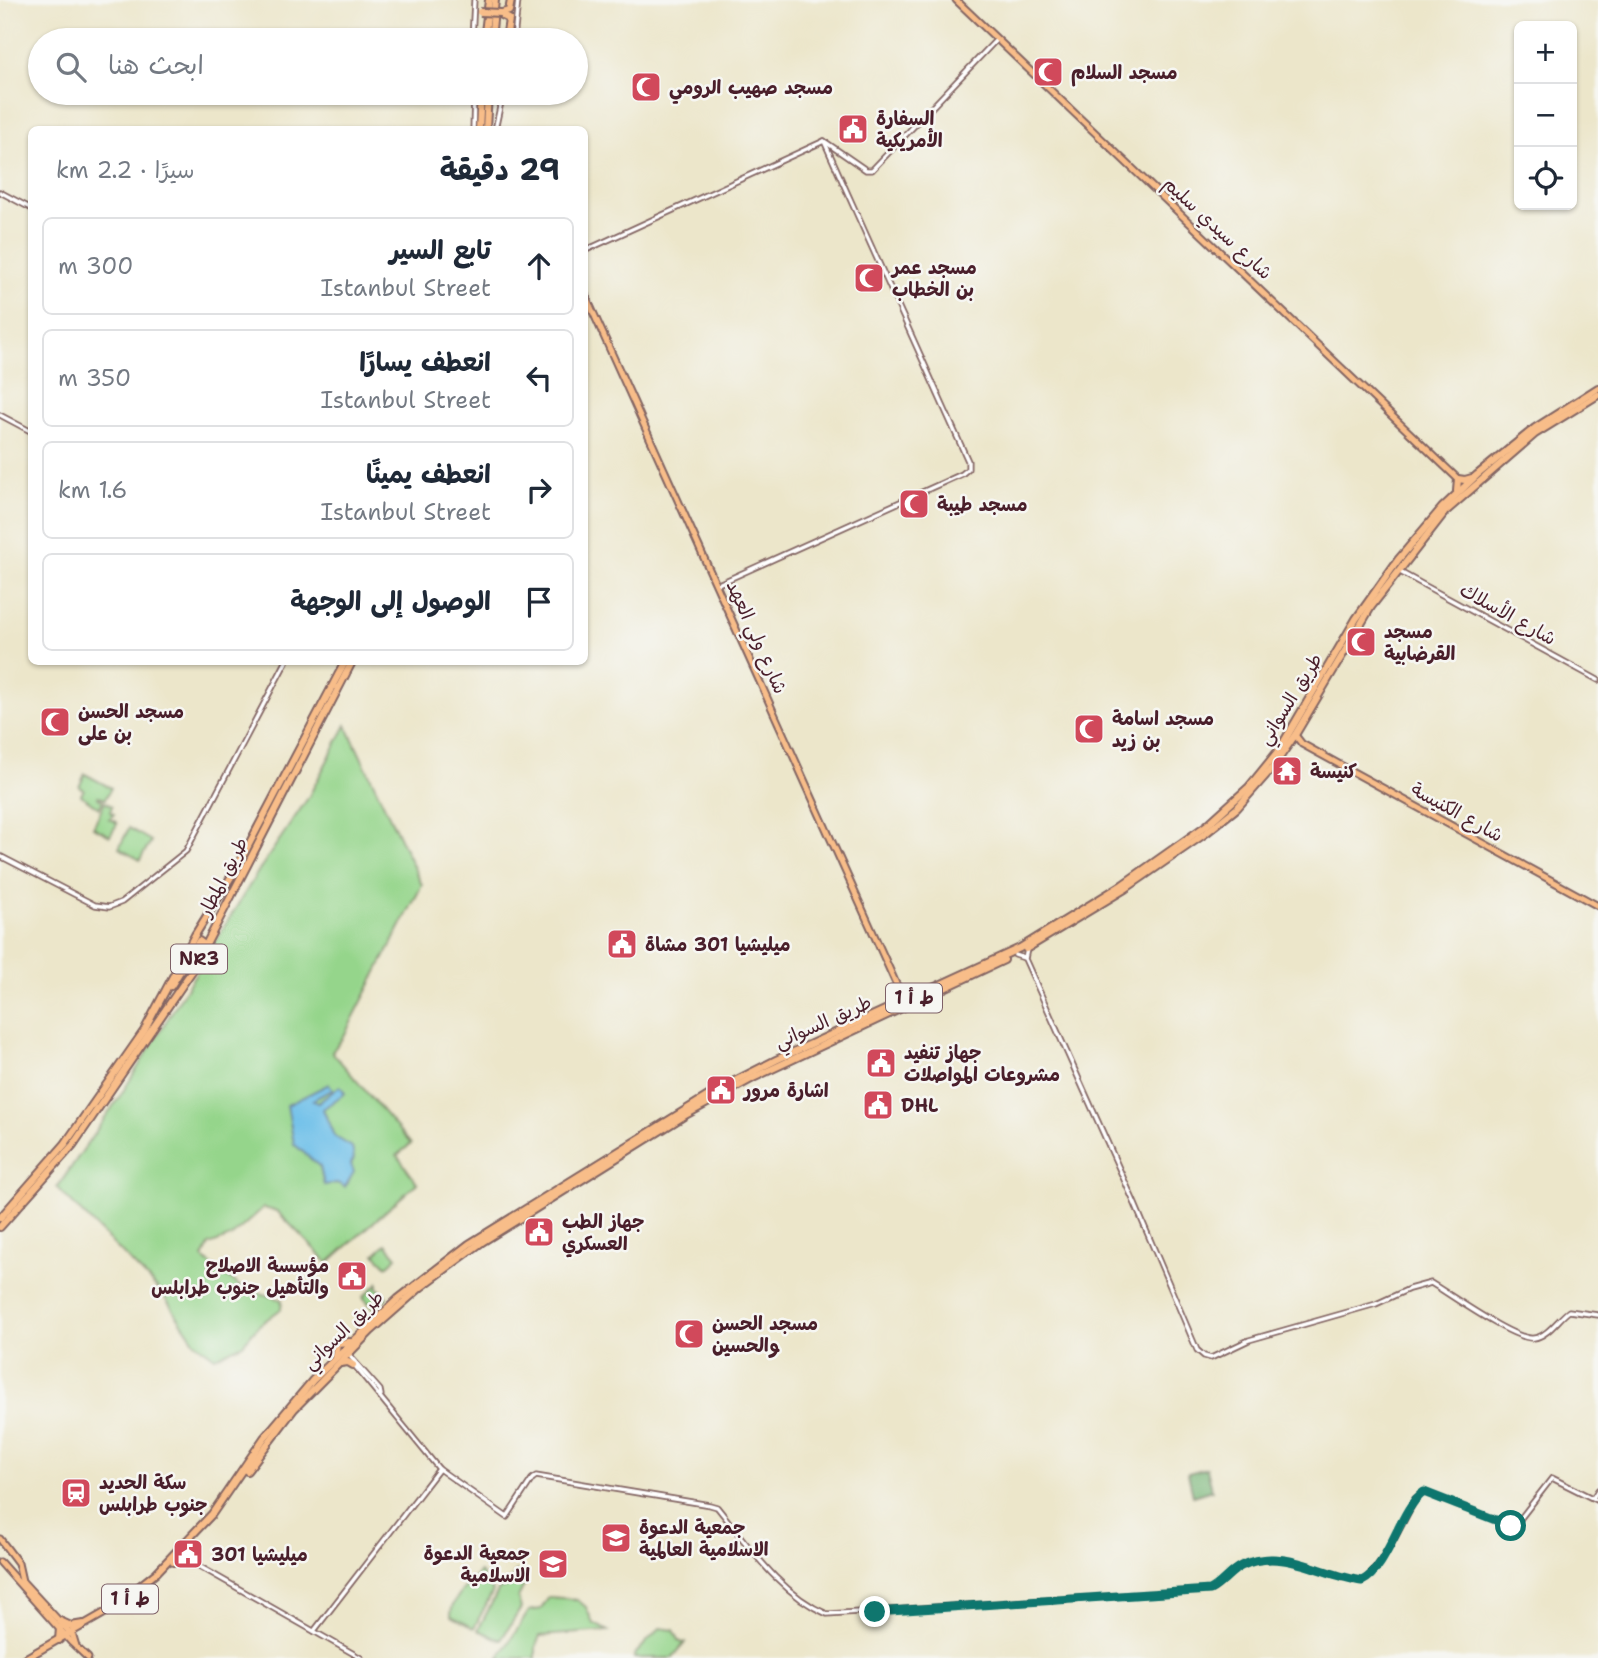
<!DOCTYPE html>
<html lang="ar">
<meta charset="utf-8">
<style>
:root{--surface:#fff;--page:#f6f6f7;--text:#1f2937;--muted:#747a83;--line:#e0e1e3}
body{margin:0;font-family:"Shantell Sans","Playpen Sans Arabic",sans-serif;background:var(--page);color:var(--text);direction:rtl}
.controls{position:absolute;right:21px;top:21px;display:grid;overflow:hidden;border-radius:10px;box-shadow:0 2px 5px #0004}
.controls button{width:63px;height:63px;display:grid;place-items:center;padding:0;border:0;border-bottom:2px solid var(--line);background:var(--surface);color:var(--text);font:35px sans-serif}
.stop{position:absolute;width:21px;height:21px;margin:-16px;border:5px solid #0f766e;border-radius:50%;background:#fff}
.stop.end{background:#0f766e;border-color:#fff;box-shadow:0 2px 7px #0008}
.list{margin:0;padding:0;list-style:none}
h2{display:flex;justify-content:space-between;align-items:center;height:91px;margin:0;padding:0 28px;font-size:30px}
h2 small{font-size:23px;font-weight:400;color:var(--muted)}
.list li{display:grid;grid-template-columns:46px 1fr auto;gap:21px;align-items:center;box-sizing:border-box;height:98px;margin:0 14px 14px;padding:0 14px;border:2px solid var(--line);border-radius:10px}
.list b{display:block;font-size:26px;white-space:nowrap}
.list p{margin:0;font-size:23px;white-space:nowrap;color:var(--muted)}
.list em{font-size:23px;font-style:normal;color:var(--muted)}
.icon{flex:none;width:38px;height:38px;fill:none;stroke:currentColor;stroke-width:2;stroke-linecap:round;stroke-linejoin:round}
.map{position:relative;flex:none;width:1598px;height:1658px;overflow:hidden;direction:ltr}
.search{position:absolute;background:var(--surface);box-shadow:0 2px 5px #0004;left:28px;top:28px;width:560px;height:77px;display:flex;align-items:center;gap:18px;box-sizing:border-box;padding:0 24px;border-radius:38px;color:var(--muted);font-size:26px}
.panel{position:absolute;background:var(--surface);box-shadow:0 2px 5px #0004;left:28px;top:126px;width:560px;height:539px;border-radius:10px;direction:rtl}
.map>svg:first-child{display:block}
</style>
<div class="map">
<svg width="1598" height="1658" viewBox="0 0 1598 1658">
<rect width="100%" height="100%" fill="#f6f6f2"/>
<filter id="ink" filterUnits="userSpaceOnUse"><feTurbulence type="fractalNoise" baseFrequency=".0143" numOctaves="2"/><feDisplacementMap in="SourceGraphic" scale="14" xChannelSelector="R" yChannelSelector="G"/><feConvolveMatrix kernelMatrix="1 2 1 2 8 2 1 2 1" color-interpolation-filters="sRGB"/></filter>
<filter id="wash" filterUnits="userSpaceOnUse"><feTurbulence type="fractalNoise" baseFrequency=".00686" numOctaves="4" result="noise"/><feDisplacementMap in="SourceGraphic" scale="28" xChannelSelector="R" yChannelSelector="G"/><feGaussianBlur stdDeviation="1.57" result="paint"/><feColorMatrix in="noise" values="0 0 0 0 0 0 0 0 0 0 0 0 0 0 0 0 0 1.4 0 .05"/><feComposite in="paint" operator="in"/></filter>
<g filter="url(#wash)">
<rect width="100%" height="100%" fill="#ece6ca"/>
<g fill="#95d58b" stroke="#707a5b" stroke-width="2">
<polygon points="346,725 422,885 344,1036 332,1052 411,1144 397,1155 417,1183 328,1263 277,1211 263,1208 231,1237 209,1245 203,1258 239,1286 282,1300 281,1309 258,1326 243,1344 215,1357 195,1342 161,1292 57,1188 122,1093 259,870 308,798"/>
<polygon points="85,774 111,788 105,799 98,796 98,798 103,801 99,808 81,795 84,789 79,787"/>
<polygon points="105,802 112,806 110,812 114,814 109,819 113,821 114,820 117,824 110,836 93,827"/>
<polygon points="129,828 151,841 140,860 119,848"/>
<polygon points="386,1244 397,1257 387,1266 375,1254"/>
<polygon points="378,1283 378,1288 387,1298 375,1310 363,1297"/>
<polygon points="517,1571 524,1585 518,1598 521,1608 501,1640 478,1630 499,1589 504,1588"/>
<path d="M480,1572L493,1591L474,1628L451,1616C450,1600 469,1583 480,1572Z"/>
<polygon points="549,1597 574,1599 579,1601 586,1607 593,1623 608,1631 540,1636 536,1646 536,1658 499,1658 529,1611 541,1609"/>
<polygon points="660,1628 674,1630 680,1642 685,1643 672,1658 634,1658 636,1653"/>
</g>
<polygon fill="#78b677" stroke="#616a51" stroke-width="2" points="1207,1468 1212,1490 1193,1496 1188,1473"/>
<polygon fill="#6dbfe9" stroke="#5c6f8a" stroke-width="2" points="329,1084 333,1089 313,1100 318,1103 340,1086 345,1093 323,1109 334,1136 352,1147 354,1158 351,1164 354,1172 345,1187 337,1183 324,1185 320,1167 294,1144 287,1105"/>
</g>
<g filter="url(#ink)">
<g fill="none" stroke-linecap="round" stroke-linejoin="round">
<g stroke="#836563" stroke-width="7">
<g id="minor">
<polyline points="472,40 474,0"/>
<polyline points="514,40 518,0"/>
<polyline points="473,130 474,93"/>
<polyline points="495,130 503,93"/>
<polyline points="824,141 866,170 872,170 997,39"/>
<polyline points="0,192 32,209"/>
<polyline points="584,251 824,141 968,461 968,469 962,474 716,585"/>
<polyline points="0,415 32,432"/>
<polyline points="1400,572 1598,680"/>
<polyline points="0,856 95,905 109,907 122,902 186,851 286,662"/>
<path d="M1027,949L1025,959L1135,1204L1197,1350L1204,1356L1211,1358L1249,1340L1376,1304L1409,1289L1431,1283C1451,1295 1515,1341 1534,1338C1547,1337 1559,1318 1569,1311L1598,1315"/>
<polyline points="1015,955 1024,958"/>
<polyline points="349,1355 380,1390 381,1395"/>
<path d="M354,1365L439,1469L507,1517L532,1479L536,1476L710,1505L717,1507C748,1545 780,1594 827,1614L1211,1590C1222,1584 1229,1572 1241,1566C1283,1546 1321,1575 1362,1581C1379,1573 1406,1517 1415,1499L1424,1492L1511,1526L1517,1523L1552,1478L1598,1501"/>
<polyline points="1593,1498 1598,1490"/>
<polyline points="178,1552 190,1561 361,1658"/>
<polyline points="314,1631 439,1469"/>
</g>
</g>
<g stroke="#836563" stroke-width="9">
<g id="major">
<polyline points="956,0 1458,479"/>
<polyline points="584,292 902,997 900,1004"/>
<polyline points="1295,735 1302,744 1598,906"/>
<polyline points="0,1539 18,1563 22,1581 73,1636 76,1646"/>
<polyline points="0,1562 72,1643 88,1658"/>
</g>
</g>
<g stroke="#836563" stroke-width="10">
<g id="highway">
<polyline points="502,13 509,11 511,0"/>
<polyline points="501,15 509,19 506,40"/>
<polyline points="484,40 489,0"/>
<polyline points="491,40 495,0"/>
<polyline points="490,93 494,98 498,97 500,93"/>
<polyline points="479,130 481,93"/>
<polyline points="486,130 488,93"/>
<polyline points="1457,491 1458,479 1465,480 1472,478"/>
<polyline points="1026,949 1125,889 1206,833 1237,808 1273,767 1295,735 1371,607 1445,512 1535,434 1598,395"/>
<polyline points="171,986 199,941 203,944 200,951"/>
<polyline points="0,1218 65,1144 144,1031 195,935 236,869 345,662"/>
<polyline points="0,1227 73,1145 194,968 352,662"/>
<polyline points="335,1357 337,1343 350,1342"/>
<polyline points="341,1363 348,1362 353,1365"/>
<polyline points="247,1471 294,1409 371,1331 421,1287 482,1242 687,1114 753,1078 1004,960"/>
<polyline points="173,1562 180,1560 190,1561 188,1546"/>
<polyline points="60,1621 71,1626 83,1624"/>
<polyline points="59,1640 60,1628"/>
<polyline points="26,1658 108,1611 156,1573 212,1514 264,1438 313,1380 398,1299 469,1244 721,1088 776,1060 1020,948 1122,885 1207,825 1249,787 1279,750 1356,619 1398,560 1442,508 1477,475 1535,428 1598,388"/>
</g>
</g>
<use href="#minor" stroke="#fff" stroke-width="3.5"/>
<use href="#major" stroke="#f8bd89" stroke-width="5"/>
<use href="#highway" stroke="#f8bd89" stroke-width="6"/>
<g stroke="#836563" stroke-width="10" stroke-linecap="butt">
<polyline id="highway-bridge" points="480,12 501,13"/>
</g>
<use href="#highway-bridge" stroke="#f8bd89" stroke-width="6"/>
</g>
</g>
<g fill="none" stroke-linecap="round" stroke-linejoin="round" filter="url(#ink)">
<path stroke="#0f766e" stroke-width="9" d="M875,1612L1210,1590C1222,1584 1229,1572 1241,1566C1282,1546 1321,1575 1362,1581C1389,1568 1400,1507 1424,1492L1511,1526"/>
</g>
<defs>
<g id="mosque-square" transform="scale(1.575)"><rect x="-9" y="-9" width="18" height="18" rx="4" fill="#d1495b" stroke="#f6f6f2"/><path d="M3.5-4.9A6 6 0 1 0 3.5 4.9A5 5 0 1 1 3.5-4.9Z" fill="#fff"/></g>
<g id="civic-square" transform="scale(1.575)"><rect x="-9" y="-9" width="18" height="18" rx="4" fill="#d1495b" stroke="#f6f6f2"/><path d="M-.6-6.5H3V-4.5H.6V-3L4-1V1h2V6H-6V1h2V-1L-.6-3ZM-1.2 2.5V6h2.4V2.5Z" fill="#fff"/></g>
<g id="temple-square" transform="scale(1.575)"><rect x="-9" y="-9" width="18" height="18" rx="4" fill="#d1495b" stroke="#f6f6f2"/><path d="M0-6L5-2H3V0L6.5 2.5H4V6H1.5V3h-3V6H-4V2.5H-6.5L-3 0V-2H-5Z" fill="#fff"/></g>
<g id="station-square" transform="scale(1.575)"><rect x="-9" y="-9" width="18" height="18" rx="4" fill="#d1495b" stroke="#f6f6f2"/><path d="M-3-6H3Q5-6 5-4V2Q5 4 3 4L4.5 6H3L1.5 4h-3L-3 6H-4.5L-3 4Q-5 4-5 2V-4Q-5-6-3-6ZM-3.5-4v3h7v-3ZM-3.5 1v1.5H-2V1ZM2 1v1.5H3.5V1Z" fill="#fff"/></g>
<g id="university-square" transform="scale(1.575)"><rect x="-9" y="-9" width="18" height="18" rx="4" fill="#d1495b" stroke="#f6f6f2"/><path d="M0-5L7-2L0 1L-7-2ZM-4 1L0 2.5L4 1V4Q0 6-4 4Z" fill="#fff"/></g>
</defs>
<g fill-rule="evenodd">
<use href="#mosque-square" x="1048" y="72"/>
<use href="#mosque-square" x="646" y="87"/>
<use href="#civic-square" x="853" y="129"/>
<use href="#mosque-square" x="869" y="278"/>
<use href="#mosque-square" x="914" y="504"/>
<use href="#mosque-square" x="1361" y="642"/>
<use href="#mosque-square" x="55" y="722"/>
<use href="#mosque-square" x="1089" y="729"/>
<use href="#temple-square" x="1287" y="771"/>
<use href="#civic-square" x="622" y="944"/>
<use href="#civic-square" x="881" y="1063"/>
<use href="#civic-square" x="721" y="1090"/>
<use href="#civic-square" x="878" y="1105"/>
<use href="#civic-square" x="539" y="1232"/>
<use href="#civic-square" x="352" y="1276"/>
<use href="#mosque-square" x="689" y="1334"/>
<use href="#station-square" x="76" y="1493"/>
<use href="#university-square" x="616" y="1538"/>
<use href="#civic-square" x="188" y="1554"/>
<use href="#university-square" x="553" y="1564"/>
</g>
<g text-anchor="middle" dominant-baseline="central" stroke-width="5" stroke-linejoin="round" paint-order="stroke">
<g fill="#f6f6f2" stroke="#7e6067" stroke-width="2">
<rect x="171" y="944.5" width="56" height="29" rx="5"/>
<rect x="886" y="983.5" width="56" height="29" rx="5"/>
<rect x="102" y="1584.5" width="56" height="29" rx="5"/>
</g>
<g font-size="18" font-weight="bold" fill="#4a1f2b">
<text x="199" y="959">NR3</text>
<text x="914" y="998">ط أ 1</text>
<text x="130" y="1599">ط أ 1</text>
</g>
<g font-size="19" font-weight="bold" fill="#4a1f2b" stroke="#f6f6f2" text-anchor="start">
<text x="1071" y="72">مسجد السلام</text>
<text x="669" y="87">مسجد صهيب الرومي</text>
<text x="876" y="118">السفارة<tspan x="876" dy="22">الأمريكية</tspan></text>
<text x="892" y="267">مسجد عمر<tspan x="892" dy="22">بن الخطاب</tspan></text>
<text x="937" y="504">مسجد طيبة</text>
<text x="1384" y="631">مسجد<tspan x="1384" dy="22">القرضابية</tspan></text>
<text x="78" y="711">مسجد الحسن<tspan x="78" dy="22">بن على</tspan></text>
<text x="1112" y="718">مسجد اسامة<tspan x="1112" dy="22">بن زيد</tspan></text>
<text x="1310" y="771">كنيسة</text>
<text x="645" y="944">ميليشيا 301 مشاة</text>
<text x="904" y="1052">جهاز تنفيد<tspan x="904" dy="22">مشروعات المواصلات</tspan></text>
<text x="744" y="1090">اشارة مرور</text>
<text x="901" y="1105">DHL</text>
<text x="562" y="1221">جهاز الطب<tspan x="562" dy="22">العسكري</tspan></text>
<text x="329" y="1265" text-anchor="end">مؤسسة الاصلاح<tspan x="329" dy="22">والتأهيل جنوب طرابلس</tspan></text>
<text x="712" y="1323">مسجد الحسن<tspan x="712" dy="22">والحسين</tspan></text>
<text x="99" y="1482">سكة الحديد<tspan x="99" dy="22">جنوب طرابلس</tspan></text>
<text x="639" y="1527">جمعية الدعوة<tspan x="639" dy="22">الاسلامية العالمية</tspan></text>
<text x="530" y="1553" text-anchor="end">جمعية الدعوة<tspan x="530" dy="22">الاسلامية</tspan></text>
<text x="211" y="1554">ميليشيا 301</text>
</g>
<g font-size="19" fill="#4a1f2b" stroke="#f6f6f2">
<text transform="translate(1218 228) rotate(43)">شارع سيدي سليم</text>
<text transform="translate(1508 614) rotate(29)">شارع الأسلاك</text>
<text transform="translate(757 637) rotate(66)">شارع ولي العهد</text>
<text transform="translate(1290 699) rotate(-58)">طريق السواني</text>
<text transform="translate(1457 812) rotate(29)">شارع الكنيسة</text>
<text transform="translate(223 877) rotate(-63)">طريق المطار</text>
<text transform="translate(823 1022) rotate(-24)">طريق السواني</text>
<text transform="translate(343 1330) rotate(-44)">طريق السواني</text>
</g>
</g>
</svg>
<div class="controls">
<button>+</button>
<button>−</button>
<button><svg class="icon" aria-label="locate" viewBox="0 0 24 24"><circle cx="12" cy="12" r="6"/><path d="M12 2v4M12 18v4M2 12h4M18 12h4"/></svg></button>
</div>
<div class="stop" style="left:1511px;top:1526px"></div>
<div class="stop end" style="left:875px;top:1612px"></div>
<div class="search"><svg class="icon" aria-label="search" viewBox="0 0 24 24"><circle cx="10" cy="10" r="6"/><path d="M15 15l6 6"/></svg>ابحث هنا</div>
<section class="panel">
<h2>29 دقيقة<small>سيرًا · 2.2 km</small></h2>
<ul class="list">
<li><svg class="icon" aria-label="ahead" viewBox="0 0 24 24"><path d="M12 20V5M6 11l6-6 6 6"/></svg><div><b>تابع السير</b><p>Istanbul Street</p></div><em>300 m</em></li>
<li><svg class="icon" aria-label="left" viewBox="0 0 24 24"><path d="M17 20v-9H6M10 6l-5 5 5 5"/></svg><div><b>انعطف يسارًا</b><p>Istanbul Street</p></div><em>350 m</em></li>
<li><svg class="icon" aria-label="right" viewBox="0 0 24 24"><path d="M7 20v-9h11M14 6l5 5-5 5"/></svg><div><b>انعطف يمينًا</b><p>Istanbul Street</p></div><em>1.6 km</em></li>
<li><svg class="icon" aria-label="arrive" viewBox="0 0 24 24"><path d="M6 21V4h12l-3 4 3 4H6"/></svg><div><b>الوصول إلى الوجهة</b></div></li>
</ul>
</section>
</div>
